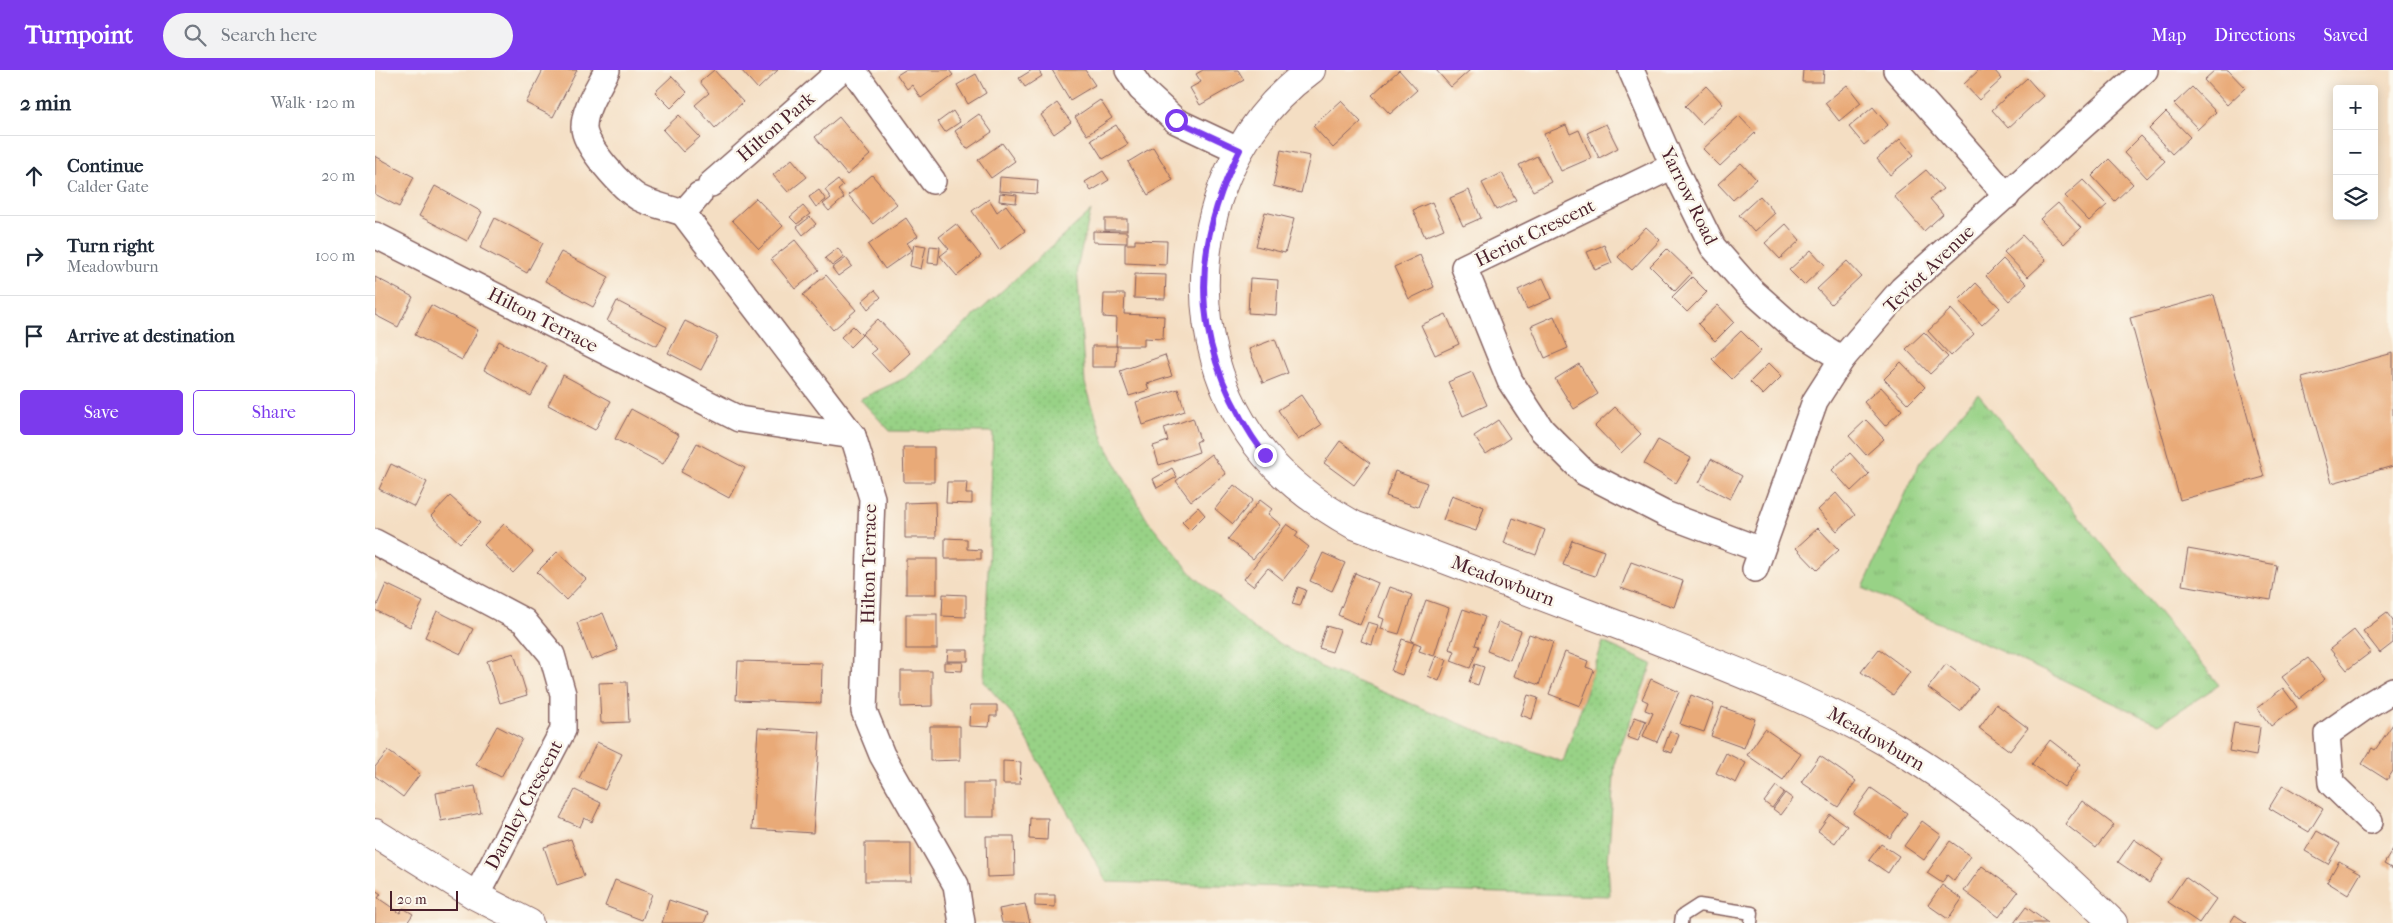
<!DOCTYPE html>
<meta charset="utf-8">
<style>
:root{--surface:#fff;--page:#f2f2f3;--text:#1f2937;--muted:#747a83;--line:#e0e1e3;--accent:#7c3aed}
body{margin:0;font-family:"IM FELL French Canon",serif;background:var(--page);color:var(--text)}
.controls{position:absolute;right:15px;top:15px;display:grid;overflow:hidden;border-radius:5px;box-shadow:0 2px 12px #0003}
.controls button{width:45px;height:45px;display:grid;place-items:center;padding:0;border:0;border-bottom:1px solid var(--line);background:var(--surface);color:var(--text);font:25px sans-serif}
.scale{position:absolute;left:15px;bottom:12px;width:68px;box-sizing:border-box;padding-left:5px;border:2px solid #4a1f2b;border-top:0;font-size:14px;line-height:18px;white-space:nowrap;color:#4a1f2b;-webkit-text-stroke:4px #fbf7ec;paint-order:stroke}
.stop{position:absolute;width:15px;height:15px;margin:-11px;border:4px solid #7c3aed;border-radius:50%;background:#fff}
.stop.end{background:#7c3aed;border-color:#fff;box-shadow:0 1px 5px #0008}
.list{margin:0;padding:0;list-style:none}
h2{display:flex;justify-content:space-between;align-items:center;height:65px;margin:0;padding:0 20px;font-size:21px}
h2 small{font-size:16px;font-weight:400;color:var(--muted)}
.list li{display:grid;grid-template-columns:32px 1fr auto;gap:15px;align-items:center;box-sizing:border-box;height:80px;padding:0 20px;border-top:1px solid var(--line)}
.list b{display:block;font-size:19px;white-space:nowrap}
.list p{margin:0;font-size:16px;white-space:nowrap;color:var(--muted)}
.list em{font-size:16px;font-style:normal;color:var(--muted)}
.actions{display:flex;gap:10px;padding:15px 20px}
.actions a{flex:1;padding:11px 0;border:1px solid var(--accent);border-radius:5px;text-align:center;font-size:18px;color:var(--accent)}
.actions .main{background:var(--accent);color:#fff}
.icon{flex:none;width:28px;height:28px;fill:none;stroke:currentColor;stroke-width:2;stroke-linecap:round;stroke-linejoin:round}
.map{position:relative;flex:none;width:2018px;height:853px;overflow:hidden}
header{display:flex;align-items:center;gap:30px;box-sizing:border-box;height:70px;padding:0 25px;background:var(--accent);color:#fff}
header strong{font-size:24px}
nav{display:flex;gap:28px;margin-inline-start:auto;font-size:18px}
.search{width:350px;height:45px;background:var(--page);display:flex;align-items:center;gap:12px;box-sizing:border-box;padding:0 18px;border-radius:28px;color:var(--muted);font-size:19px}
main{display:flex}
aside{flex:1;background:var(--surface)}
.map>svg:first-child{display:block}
</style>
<header>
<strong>Turnpoint</strong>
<div class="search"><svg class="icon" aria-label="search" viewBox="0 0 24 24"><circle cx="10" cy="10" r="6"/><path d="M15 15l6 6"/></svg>Search here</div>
<nav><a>Map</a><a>Directions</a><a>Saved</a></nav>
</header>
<main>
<aside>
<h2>2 min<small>Walk · 120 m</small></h2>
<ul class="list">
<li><svg class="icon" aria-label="ahead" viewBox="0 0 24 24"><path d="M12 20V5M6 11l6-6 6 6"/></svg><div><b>Continue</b><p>Calder Gate</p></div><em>20 m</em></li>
<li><svg class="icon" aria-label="right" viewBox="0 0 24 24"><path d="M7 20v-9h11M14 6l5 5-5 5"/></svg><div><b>Turn right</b><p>Meadowburn</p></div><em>100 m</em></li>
<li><svg class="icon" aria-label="arrive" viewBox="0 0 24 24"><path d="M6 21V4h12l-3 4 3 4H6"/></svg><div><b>Arrive at destination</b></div></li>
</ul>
<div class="actions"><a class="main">Save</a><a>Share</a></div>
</aside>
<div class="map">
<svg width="2018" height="853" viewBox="0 0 2018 853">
<defs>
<pattern id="grass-tufts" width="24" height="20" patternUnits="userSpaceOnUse" patternTransform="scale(1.25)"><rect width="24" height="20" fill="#98d286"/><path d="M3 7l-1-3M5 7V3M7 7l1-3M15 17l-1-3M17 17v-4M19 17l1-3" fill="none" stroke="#84b474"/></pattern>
<pattern id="park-dots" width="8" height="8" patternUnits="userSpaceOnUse" patternTransform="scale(1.25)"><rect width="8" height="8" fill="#98d286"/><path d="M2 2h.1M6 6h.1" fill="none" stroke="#84b474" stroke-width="1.8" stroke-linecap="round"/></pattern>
</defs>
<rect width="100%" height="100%" fill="#fbf7ec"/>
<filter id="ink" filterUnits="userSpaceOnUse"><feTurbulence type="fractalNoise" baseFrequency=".02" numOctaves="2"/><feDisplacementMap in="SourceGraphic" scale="10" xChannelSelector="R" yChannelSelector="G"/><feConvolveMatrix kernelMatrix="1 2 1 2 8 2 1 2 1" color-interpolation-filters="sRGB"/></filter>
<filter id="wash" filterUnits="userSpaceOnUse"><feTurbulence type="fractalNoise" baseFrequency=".0096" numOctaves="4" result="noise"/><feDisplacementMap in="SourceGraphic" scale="20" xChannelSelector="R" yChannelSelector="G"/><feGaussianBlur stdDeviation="1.12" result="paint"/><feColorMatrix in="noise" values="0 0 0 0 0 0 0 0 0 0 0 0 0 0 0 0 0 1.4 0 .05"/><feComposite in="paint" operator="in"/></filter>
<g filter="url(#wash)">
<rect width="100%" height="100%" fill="#f4dec3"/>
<polygon fill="url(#grass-tufts)" stroke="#717858" points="1603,324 1844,615 1784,654 1488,518 1545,392"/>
<polygon fill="url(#park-dots)" stroke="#717858" points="716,141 702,197 710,313 730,374 771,448 818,505 878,558 946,597 1111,664 1188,692 1228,572 1277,594 1240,691 1233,793 1235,826 732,812 638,645 609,612 618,362 515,361 485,329 530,308"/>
<g id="blocks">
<g fill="#e9aa78">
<polygon points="168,0 202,0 178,47 151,33"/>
<polygon points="339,0 368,32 340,58 320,35 334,23 325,12"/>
<polygon points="366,0 403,0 383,19"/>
<polygon points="530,0 574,0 578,5 546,28 537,15 532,19 522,5"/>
<polygon points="657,0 663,0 667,6 650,17 644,8"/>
<polygon points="677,0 710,0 720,15 695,30"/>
<polygon points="828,0 863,0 869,10 825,35 815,18 826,12 821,4"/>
<polygon points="1024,0 1042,20 1015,44 997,25"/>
<polygon points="1061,0 1095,0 1076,17"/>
<polygon points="1428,0 1449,0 1448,12 1427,12"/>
<polygon points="1604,0 1619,0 1627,9 1604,30 1589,14"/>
<polygon points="1840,0 1853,0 1870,18 1852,35 1829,10"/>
<polygon points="601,4 611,23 593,34 582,15"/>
<polygon points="297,6 312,22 296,38 280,22"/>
<polygon points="1652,8 1668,26 1633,58 1617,40"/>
<polygon points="1472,15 1486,33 1464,51 1450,33"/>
<polygon points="1331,16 1348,34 1327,54 1310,36"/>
<polygon points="1817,17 1841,42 1823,59 1799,34"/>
<polygon points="725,30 737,48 712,65 700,47"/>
<polygon points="966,31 986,52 958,78 938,56"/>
<polygon points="682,33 696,52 679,64 666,45"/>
<polygon points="1498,37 1513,55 1489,75 1474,57"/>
<polygon points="578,41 585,52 570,62 563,52"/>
<polygon points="1791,42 1815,67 1797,84 1774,59"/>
<polygon points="604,44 617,62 592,79 580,61"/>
<polygon points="304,45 325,67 308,82 288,60"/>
<polygon points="1364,46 1380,63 1345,96 1328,79"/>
<polygon points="464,47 495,85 472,105 440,67"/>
<polygon points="1231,54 1243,78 1224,88 1212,63"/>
<polygon points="741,55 753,74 728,89 716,70"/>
<polygon points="1191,55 1195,64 1204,60 1216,88 1186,101 1169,64"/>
<polygon points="1766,66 1790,91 1772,108 1749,83"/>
<polygon points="1525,69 1539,85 1515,105 1502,89"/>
<polygon points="627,73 640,91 616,108 603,90"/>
<polygon points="778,77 798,110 773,125 753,92"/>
<polygon points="906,80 935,86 926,123 898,116"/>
<polygon points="0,86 39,107 24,137 0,124"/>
<polygon points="1162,86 1176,112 1158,121 1144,95"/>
<polygon points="417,89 432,107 413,122 398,105"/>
<polygon points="1734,89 1758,114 1740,131 1717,106"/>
<polygon points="1366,93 1381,109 1358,130 1343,114"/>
<polygon points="1551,100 1568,119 1555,129 1568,144 1549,161 1519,126"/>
<polygon points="728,101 734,110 716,121 710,112"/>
<polygon points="1127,103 1141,130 1121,140 1107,113"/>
<polygon points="497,105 522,134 498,154 473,125"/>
<polygon points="625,107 663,110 662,124 624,121"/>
<polygon points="463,110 468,116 463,120 469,128 454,141 448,134 456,128 450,120"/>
<polygon points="1708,110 1732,135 1714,151 1690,126"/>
<polygon points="60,116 107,142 92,171 44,146"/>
<polygon points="444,120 451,130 441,137 434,127"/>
<polygon points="1094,120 1106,148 1088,156 1075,128"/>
<polygon points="625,123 642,125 641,133 624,131"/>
<polygon points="1385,126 1400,143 1379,162 1364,145"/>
<polygon points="381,128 408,156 384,179 357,150"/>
<polygon points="614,129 622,142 631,135 650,161 624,180 597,141"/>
<polygon points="1057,132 1069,159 1050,167 1038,140"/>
<polygon points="1683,133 1706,158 1689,174 1665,149"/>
<polygon points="428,136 435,144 422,154 415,147"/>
<polygon points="890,142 919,149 910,183 881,176"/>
<polygon points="435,147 441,154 428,165 422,157"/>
<polygon points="120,148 168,173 152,203 105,178"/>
<polygon points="531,148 543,166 532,173 537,180 510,199 493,175"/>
<rect x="730" y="149" width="22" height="11"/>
<polygon points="581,154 606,186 582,206 565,186 574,179 564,167"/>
<polygon points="1411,154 1425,170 1405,189 1390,173"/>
<polygon points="1271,157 1285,170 1257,200 1243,187"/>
<polygon points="718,161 752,162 752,173 718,172"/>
<polygon points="1647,165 1671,190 1653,207 1629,182"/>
<polygon points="420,170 444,200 420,219 396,189"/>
<polygon points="760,170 792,171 791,195 750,193 750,174 760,174"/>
<polygon points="539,174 551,176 546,199 535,196"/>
<polygon points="1229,175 1237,193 1220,200 1212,182"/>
<polygon points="555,176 565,177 563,194 553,193"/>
<polygon points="463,178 469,187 457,196 450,188"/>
<polygon points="1292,179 1317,203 1300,221 1275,196"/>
<polygon points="1436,180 1450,195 1429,215 1414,200"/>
<polygon points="186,182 234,207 218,237 170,211"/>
<polygon points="1045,185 1059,217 1034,229 1019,197"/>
<polygon points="471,188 477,196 463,206 457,198"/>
<polygon points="1628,189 1652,214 1634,231 1611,206"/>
<polygon points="1472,191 1486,206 1456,234 1442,219"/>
<polygon points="760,204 791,205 790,229 759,228"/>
<polygon points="451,205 481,240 458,260 428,225"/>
<polygon points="0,207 38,227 23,257 0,245"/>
<polygon points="1317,207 1332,222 1312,242 1297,227"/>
<polygon points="875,208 903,210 901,245 873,243"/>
<polygon points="1168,208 1177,228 1152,239 1143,220"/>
<polygon points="1601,213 1625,238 1607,255 1584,230"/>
<polygon points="500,220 506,227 493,239 487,231"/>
<polygon points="729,224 750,224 749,244 789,246 788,269 769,268 769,276 741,276 742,248 728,247"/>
<polygon points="1839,225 1889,407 1805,430 1755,248"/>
<polygon points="242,231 292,257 282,276 232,251"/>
<polygon points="56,235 103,260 87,290 40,265"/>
<polygon points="1343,235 1359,252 1340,271 1323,254"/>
<polygon points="1576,239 1599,264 1576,286 1553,261"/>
<polygon points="1071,244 1084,274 1060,285 1046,255"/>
<polygon points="1179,246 1193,278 1170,288 1156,256"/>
<polygon points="503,249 535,283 514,302 496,283 501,279 487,264"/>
<polygon points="310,251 343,267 326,300 293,283"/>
<polygon points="478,256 487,265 475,277 466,267"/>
<polygon points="1366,261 1386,281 1357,309 1337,289"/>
<polygon points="1549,262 1573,287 1555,304 1531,279"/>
<polygon points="900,269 913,303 888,313 874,279"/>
<polygon points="124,271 172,296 156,326 109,300"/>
<polygon points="717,276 742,276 741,297 717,297"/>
<polygon points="2018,283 2018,396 1957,413 1927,308"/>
<polygon points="790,285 797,306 772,314 774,320 754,326 745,301"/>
<polygon points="1526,292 1550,317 1533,334 1509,309"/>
<polygon points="1394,293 1407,306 1388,325 1375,312"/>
<polygon points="1204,294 1223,324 1199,339 1180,309"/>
<polygon points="1097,302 1112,335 1088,346 1073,312"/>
<polygon points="188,305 236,331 220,360 173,335"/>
<polygon points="1506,317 1527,340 1510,356 1489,332"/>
<polygon points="803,319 810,341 768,355 761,332"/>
<polygon points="926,325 946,355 923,370 903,340"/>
<polygon points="1240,337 1266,364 1246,383 1220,356"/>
<polygon points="256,339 304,365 288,394 240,369"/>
<polygon points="818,348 825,370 821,372 824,382 784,395 778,376 793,371 789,358"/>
<polygon points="1123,350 1135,368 1111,384 1099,366"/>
<polygon points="1491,350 1509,369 1491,385 1474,366"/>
<polygon points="1283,370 1316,388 1301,413 1269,394"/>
<polygon points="965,371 995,393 979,415 949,393"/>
<polygon points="322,373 370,398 354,428 306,402"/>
<polygon points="528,377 559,377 559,412 529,412"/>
<polygon points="1475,383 1494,404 1476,421 1457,400"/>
<polygon points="836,384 851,404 816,431 801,411"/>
<polygon points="1336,389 1367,406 1355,429 1324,413"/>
<polygon points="16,394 52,412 40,437 4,419"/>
<polygon points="797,398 802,407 782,418 778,409"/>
<polygon points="1020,401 1052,413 1043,437 1011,426"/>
<polygon points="572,412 592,412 591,424 597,424 597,434 571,433"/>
<polygon points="859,415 878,430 858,454 840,439"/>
<polygon points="1461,423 1480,445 1462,461 1443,440"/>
<polygon points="1077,425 1109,437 1101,461 1068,450"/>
<polygon points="75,426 105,453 85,473 56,446"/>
<polygon points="885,430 897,439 893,444 906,455 878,489 853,469"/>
<polygon points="560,432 561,468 530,468 530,433"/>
<polygon points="823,437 830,445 815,460 807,452"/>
<polygon points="1138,448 1170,460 1161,485 1129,473"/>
<polygon points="129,454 158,482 138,503 109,475"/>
<polygon points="912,454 923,462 920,466 934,477 908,510 893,498 878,516 869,509"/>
<polygon points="1443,458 1464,480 1442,500 1421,478"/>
<polygon points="570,468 592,469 592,479 606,480 606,489 570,489"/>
<polygon points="1197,470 1229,481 1220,506 1188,495"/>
<polygon points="1813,479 1902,495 1896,530 1807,515"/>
<polygon points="182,482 211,509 191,530 162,502"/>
<polygon points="948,483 970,493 957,521 935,511"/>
<rect x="531" y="489" width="31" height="35"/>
<polygon points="1256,492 1308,511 1299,537 1246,518"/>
<polygon points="980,503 1003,513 985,555 963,545"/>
<polygon points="11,514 48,532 35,557 0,540"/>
<polygon points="923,517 931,520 925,536 917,534"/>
<polygon points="1015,517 1037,525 1024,564 1006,559 1009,549 1004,547"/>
<polygon points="568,524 591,525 591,547 567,546"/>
<polygon points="1051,530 1074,538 1059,586 1044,581 1046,575 1036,571"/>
<polygon points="1088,539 1110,547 1100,575 1104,576 1095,598 1076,591 1080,581 1074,579"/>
<polygon points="62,541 98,559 86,584 50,567"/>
<polygon points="228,543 243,580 216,590 202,553"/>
<polygon points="2012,543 2018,551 2018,573 2005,583 1988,561"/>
<rect x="531" y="544" width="31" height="35"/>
<polygon points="993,552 1003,555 997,575 986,571"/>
<polygon points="1123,552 1146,561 1135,590 1112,581"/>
<polygon points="951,556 965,560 957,582 944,578"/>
<polygon points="1979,560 1996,582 1972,600 1955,579"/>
<polygon points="1154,564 1178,572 1164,615 1139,606"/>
<polygon points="1027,569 1039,573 1027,605 1016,601"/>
<polygon points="1504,579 1535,602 1518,625 1486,602"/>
<polygon points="573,580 593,580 593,591 572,591"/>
<polygon points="1190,582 1213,591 1211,597 1219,600 1205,636 1174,624"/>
<polygon points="139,583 152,625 125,633 112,591"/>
<polygon points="1061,586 1072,590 1064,611 1053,606"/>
<polygon points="1933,588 1950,609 1924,629 1907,607"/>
<polygon points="363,591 447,593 446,633 361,630"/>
<polygon points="569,592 588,592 587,601 569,600"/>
<polygon points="1100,594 1109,597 1103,615 1094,612"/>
<polygon points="1571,594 1603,618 1585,641 1553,618"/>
<polygon points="526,601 557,601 557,636 526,637"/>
<polygon points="1276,609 1304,622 1282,672 1268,666 1278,643 1270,640 1273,632 1267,629"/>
<polygon points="252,612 254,652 226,653 224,613"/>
<polygon points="1908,618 1922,637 1896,656 1882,638"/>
<polygon points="1153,625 1163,628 1157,649 1146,645"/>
<polygon points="1316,625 1339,634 1329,662 1305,654"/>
<polygon points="1621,634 1653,658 1635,681 1604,658"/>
<polygon points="595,635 622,635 622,646 615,646 614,657 594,656"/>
<polygon points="1347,637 1380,649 1369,678 1336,666"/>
<polygon points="1260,647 1271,651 1263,671 1252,667"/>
<polygon points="1859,653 1885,657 1881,686 1854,681"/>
<polygon points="2018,654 2018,701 2012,710 1987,694 1997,678 2000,680"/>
<polygon points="122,656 147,669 126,707 101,694"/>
<polygon points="555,656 585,656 585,690 555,691"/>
<polygon points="383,658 445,662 438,763 377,759"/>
<polygon points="1390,659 1426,684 1408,710 1372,685"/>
<polygon points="1295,661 1304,665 1297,683 1288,680"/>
<polygon points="1675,670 1706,694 1689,717 1657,694"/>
<polygon points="222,672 247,684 230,720 204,708"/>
<polygon points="13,681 45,704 28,727 0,706 0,697"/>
<polygon points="1351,683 1371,693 1361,713 1341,703"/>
<polygon points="1445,686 1481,711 1463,737 1426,712"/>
<polygon points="628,691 646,692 645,714 628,714"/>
<rect x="588" y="713" width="31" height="34"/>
<polygon points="1908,715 1948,739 1934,762 1894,738"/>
<polygon points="100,716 106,743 66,751 61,723"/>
<polygon points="1401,716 1409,722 1397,738 1389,732"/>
<polygon points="1496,718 1532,743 1515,768 1478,743"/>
<polygon points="200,720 226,733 217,752 209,748 205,757 185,748"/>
<polygon points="1410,723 1418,729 1406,745 1398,739"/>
<polygon points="1707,731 1739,755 1721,778 1690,754"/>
<polygon points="1455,744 1472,756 1460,773 1443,761"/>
<polygon points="655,748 673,748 672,770 654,769"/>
<polygon points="1547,751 1566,765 1549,790 1529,776"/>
<polygon points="1942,761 1965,774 1953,794 1930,781"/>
<polygon points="611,766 639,766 640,806 612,807"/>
<polygon points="196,769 209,806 182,815 169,777"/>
<polygon points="1759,769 1789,790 1774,813 1743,792"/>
<polygon points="1575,771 1596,786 1579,811 1572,805 1567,813 1552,803"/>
<rect x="490" y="773" width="46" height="38"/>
<polygon points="1506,774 1524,786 1513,803 1494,790"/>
<polygon points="2018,779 2018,799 2009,794"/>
<polygon points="1964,791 1986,803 1973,825 1952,812"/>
<polygon points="1607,796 1643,822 1624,847 1589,821"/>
<polygon points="1810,807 1841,829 1824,853 1793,832"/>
<polygon points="240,810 277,824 267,850 230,836"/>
<polygon points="1567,815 1587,829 1573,849 1553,835"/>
<polygon points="0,820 6,824 3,828 25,843 28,838 38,844 32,853 0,853"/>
<polygon points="660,825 680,825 680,837 660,836"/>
<polygon points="294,830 333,843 329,853 287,853"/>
<polygon points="650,834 655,853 627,853 624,839"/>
<polygon points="1651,837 1673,853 1639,853"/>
<polygon points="1860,845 1872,853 1855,853"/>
</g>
</g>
</g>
<g filter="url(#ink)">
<use href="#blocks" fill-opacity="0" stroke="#866260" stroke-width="1"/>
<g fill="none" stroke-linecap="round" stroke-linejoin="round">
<g stroke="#866260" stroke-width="15">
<polyline id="service" points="1306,853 1307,846 1324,835 1377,843 1376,853"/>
</g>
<g stroke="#866260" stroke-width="28">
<g id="minor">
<path d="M232,0C224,17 209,38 209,57C208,75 248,119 264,128C278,135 294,138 308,143"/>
<polyline points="478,0 558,111"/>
<polyline points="753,0 766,19 801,51 865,81"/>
<polyline points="1256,0 1298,96 1338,177 1375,219 1421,260 1467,289"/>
<polyline points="1521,0 1632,126"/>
<polyline points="1298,96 1089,197 1135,311 1167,360 1210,403 1290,444 1386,480"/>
<polyline points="336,114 466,0"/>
<polyline points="308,143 478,366 497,428 489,641 507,685 581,815 587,853"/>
<polyline points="308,143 324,125"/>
<polyline points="0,165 364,349 478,366"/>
<polyline points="0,472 149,551 177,585 188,624 188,660 101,826"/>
<polyline points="1380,499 1440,331 1467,289 1527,219 1770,0"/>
<polyline points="1995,751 1956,713 1952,664 1993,635 2018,620"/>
</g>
</g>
<g stroke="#866260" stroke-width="30">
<g id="tertiary">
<path d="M936,0C814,88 795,271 890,385C915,415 945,436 979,455C1071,489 1163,525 1256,560C1346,595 1435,628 1518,676C1600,724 1671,787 1738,853"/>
<polyline points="0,763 101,826 154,853"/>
</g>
</g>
<use href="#service" stroke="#fff" stroke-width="12"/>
<use href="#minor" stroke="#fff" stroke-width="25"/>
<use href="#tertiary" stroke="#fff" stroke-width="28"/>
</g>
</g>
<g fill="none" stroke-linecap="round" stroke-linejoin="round" filter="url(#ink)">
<path stroke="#7c3aed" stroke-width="6" d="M801,50L865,80C810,188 818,287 890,385"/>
</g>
<g text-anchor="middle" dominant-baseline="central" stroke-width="5" stroke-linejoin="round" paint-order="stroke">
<g font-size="19" fill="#4a1f2b" stroke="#fbf7ec">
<text transform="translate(401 57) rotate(-41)">Hilton Park</text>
<text transform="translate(1314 126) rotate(64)">Yarrow Road</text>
<text transform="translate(1160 163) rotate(-26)">Heriot Crescent</text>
<text transform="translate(1554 199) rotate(-44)">Teviot Avenue</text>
<text transform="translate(168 250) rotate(27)">Hilton Terrace</text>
<text transform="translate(494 494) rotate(-89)">Hilton Terrace</text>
<text transform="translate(1128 511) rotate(21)">Meadowburn</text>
<text transform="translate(1501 669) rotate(30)">Meadowburn</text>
<text transform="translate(149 735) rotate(-62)">Darnley Crescent</text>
</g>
</g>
</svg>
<div class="controls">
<button>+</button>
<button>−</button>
<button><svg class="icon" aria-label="layers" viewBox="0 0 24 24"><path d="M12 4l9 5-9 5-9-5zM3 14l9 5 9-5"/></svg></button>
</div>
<div class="scale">20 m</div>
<div class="stop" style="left:801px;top:50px"></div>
<div class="stop end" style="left:890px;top:385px"></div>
</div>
</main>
